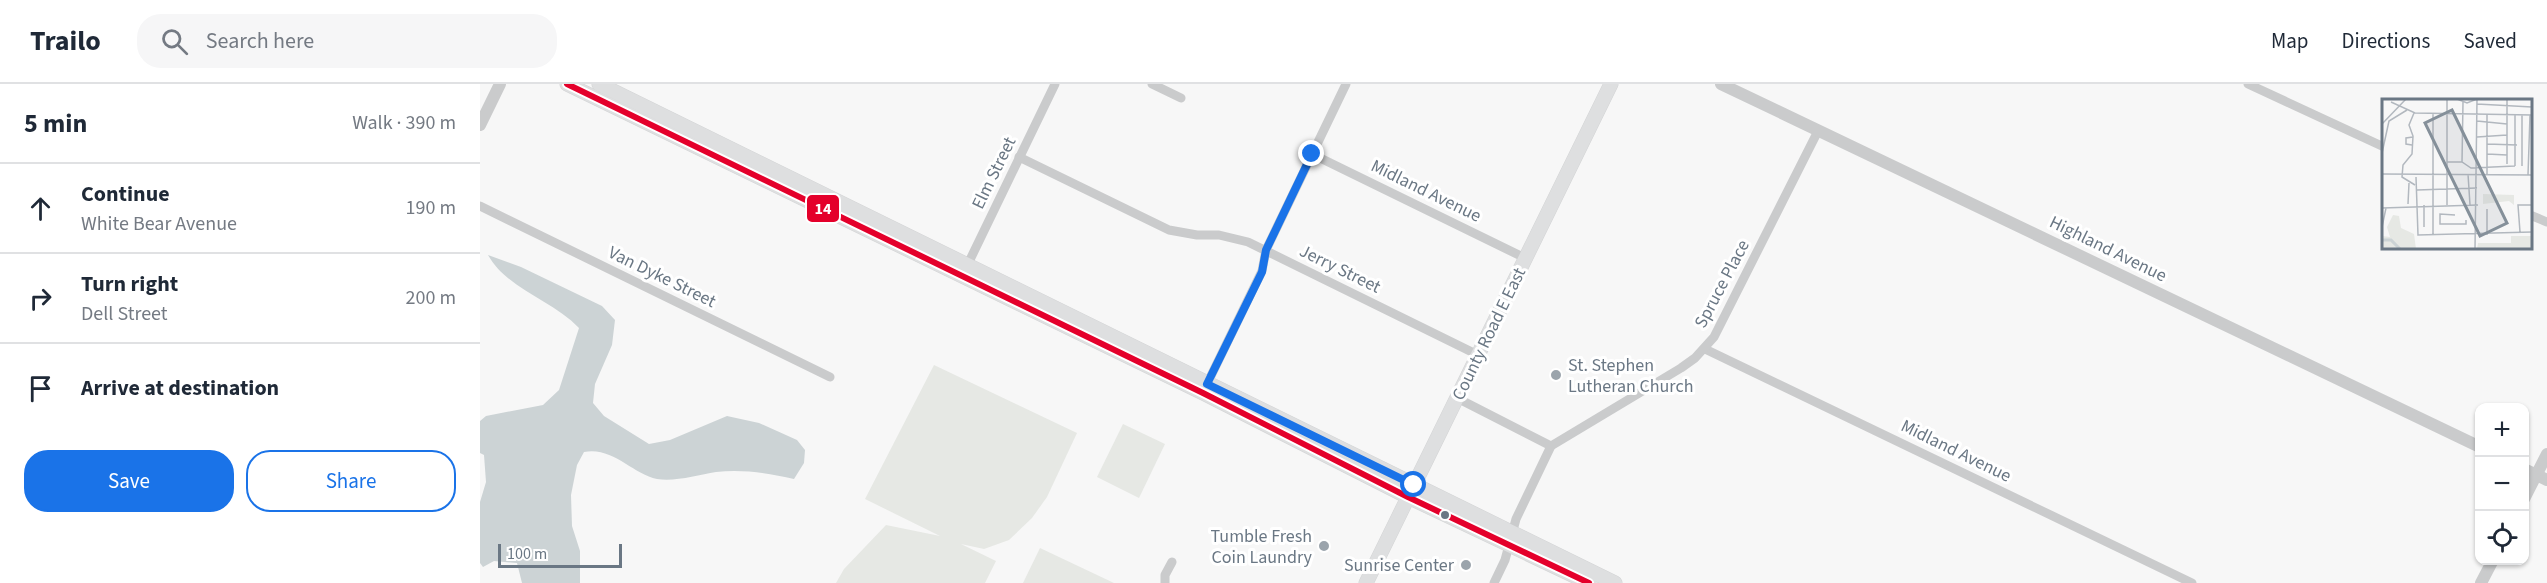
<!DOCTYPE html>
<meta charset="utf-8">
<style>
:root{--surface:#fff;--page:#f6f6f7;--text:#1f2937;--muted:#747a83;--line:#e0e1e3;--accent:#1a73e8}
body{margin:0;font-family:"Source Sans 3",sans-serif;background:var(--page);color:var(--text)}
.controls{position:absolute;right:18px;bottom:18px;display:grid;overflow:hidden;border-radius:12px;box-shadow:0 2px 4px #0004}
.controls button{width:54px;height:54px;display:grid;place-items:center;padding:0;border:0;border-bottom:2px solid var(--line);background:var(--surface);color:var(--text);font:30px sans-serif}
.scale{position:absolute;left:18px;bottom:15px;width:124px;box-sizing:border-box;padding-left:6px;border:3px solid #6a7784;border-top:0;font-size:16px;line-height:21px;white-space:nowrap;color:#6a7784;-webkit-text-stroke:4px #fff;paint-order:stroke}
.stop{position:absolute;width:18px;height:18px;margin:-14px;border:4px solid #1a73e8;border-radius:50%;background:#fff}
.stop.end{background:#1a73e8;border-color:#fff;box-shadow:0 2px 6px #0008}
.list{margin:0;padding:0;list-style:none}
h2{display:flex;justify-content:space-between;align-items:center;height:78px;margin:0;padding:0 24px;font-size:26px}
h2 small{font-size:20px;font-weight:400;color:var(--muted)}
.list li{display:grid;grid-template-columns:39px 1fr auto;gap:18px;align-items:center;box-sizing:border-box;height:90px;padding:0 24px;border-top:2px solid var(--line)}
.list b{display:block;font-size:22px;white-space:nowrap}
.list p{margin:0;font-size:20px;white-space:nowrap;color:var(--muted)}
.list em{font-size:20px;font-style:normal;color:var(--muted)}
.actions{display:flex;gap:12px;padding:18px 24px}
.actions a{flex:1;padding:14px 0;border:2px solid var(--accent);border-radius:24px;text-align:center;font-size:21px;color:var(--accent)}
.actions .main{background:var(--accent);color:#fff}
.icon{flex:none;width:33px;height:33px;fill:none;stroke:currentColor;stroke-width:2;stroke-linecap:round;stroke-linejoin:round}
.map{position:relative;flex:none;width:2067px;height:499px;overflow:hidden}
header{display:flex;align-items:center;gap:36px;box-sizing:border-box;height:84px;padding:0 30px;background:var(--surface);border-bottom:2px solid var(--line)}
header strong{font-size:28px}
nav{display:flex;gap:33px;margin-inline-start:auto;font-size:21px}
.search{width:420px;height:54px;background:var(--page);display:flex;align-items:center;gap:15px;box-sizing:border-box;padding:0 21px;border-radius:24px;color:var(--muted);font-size:22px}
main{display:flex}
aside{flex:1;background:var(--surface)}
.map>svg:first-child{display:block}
</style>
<header>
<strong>Trailo</strong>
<div class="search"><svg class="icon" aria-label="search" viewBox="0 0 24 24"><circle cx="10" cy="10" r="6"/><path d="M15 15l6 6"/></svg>Search here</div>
<nav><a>Map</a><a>Directions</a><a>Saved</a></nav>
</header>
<main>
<aside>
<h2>5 min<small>Walk · 390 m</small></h2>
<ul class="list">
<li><svg class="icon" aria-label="ahead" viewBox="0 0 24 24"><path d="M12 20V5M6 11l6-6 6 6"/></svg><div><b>Continue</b><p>White Bear Avenue</p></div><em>190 m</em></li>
<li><svg class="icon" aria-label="right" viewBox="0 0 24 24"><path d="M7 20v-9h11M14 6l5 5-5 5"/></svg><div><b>Turn right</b><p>Dell Street</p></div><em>200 m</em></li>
<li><svg class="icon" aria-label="arrive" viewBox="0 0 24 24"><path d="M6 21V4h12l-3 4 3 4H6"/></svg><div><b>Arrive at destination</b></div></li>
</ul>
<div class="actions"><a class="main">Save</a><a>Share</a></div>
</aside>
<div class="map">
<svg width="2067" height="499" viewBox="0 0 2067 499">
<rect width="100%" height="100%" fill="#f7f7f7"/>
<g fill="#e6e8e4">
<polygon points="454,281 597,349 567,413 552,434 529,456 504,465 481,460 516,477 505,499 356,499 364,485 406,441 460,452 385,415"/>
<polygon points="643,340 685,360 659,414 617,393"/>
<polygon points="560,464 634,499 543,499"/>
</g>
<path fill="#ccd3d5" d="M8,171L41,183L122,222L135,236L132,261L115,300L113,319L124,332L169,360L190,356L247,332L279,339L317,356L325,366L324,379L314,395C289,389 262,385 236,388C218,391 195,398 177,395C153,390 132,362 104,368L97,381L91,411L92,442L100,467V499H42L37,479L14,477L3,483L0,479V418L6,398L4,371L0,369V337L6,332L63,321L79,306L99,244C72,216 27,205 8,171Z"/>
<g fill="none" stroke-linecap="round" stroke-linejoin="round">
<g stroke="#d3d4d5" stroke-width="15">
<g id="secondary">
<polyline points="87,0 723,309 928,413 1109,499"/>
<polyline points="119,0 1135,499"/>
<polyline points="886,499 1131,0"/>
</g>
</g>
<g stroke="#cacbcc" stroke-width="9">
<polyline points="672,0 701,14"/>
<polyline points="1768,0 1904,63"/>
<polyline points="832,70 1045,174"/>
<polyline points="539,73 689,146 717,151 739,151 768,158 998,271"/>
<polyline points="0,122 350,293"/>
<polyline points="2050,131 2067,138"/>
<polyline points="486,184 575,0"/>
<polyline points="1225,265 1712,499"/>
<polyline points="727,300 782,187 786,166 866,0"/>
<polyline points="977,314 1071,362"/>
<polyline points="685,499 685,491 692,478"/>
<polyline points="1014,499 1025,476 1036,435 1071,362 1201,284 1215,274 1234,253 1338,47"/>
</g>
<g stroke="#cacbcc" stroke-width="12">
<polyline points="1241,0 2000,363"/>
<polyline points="0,41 20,0"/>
<polyline points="2044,385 2067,396"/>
<polyline points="2044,415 2067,370"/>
<polyline points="2001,499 2013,476"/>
</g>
<use href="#secondary" stroke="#dedfe0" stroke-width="14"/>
<g stroke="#fff" stroke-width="10">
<polyline id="bus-1" points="87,0 723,309 928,413 1109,499"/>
</g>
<use href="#bus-1" stroke="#e4002b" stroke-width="6"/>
</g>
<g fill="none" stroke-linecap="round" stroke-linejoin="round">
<polyline stroke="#1a73e8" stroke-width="8" points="832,70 786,166 782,188 727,300 934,401"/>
</g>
<g fill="#9ba4ac" stroke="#fff" stroke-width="2">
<circle cx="1076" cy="291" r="6"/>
<circle cx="844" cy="462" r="6"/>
<circle cx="986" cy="481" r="6"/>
</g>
<circle fill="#6a7784" stroke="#fff" stroke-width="2" cx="965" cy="431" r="5"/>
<g text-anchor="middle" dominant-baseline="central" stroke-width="6" stroke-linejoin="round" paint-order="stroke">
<g font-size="18" fill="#6a7784" stroke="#fff">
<text transform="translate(514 89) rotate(-64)">Elm Street</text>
<text transform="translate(946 107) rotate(26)">Midland Avenue</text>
<text transform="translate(1628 165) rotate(26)">Highland Avenue</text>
<text transform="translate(860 185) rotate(26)">Jerry Street</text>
<text transform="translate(182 193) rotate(26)">Van Dyke Street</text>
<text transform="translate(1242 200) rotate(-62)">Spruce Place</text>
<text transform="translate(1009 250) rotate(-64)">County Road E East</text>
<text transform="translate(1476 367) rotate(26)">Midland Avenue</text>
</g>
<g font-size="18" fill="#6a7784" stroke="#fff" text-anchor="end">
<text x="1088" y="281" text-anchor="start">St. Stephen<tspan x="1088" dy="21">Lutheran Church</tspan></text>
<text x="832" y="452">Tumble Fresh<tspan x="832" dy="21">Coin Laundry</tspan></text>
<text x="974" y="481">Sunrise Center</text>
</g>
</g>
<g transform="translate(1902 15)">
<rect width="150" height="150" fill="#f7f7f7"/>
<path d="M101,95L132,96V106L127,102L101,105ZM11,116L17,117L19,129L32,135L34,150L0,149V137L8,138L5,128ZM129,137H150V150H95L96,144H129Z" fill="#e6e8e4"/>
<path fill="none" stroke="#ccd3d5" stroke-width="3" d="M0,141H9L18,150"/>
<path fill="none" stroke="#b2b8bf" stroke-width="1.5" d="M65,0V106M75,0L85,4L95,0M125,0V65M9,3L33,14L150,16M95,5L150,8M32,14L27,26L31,37L30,55L21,66L20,78L33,86M51,15V136M105,15V75M95,22L125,25M0,25L24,0M95,38L125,36M105,45L135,46M30,46L24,45V39L31,38M0,54L7,22L25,11M105,55L125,56M65,63H80L89,69L133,67M80,63L81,3M133,67V16M140,67V16M0,75L150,76M86,75L88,106M146,76L148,16M34,78L36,136L150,133M35,91L95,89M26,105L27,84M42,106V128M0,109L96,106M73,116L58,115V125H84V121M0,128L4,109M138,133L136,106H150M105,136V110M93,150L95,0"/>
<path fill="#85909a" fill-opacity="0.15" stroke="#85909a" stroke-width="3" d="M70,11L125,124L98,137L43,24Z"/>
<rect width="150" height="150" fill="none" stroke="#6a7784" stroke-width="3"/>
</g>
<rect stroke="#fff" stroke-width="2" x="326" y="110" width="34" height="29" rx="6" fill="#e4002b"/>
<g font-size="16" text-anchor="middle" font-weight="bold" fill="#fff">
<text x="343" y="130">14</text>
</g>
</svg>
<div class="controls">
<button>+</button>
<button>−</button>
<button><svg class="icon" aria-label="locate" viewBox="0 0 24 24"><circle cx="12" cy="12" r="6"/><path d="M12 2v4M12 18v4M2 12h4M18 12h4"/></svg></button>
</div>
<div class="scale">100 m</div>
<div class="stop" style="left:934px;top:401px"></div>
<div class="stop end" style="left:832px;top:70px"></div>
</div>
</main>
